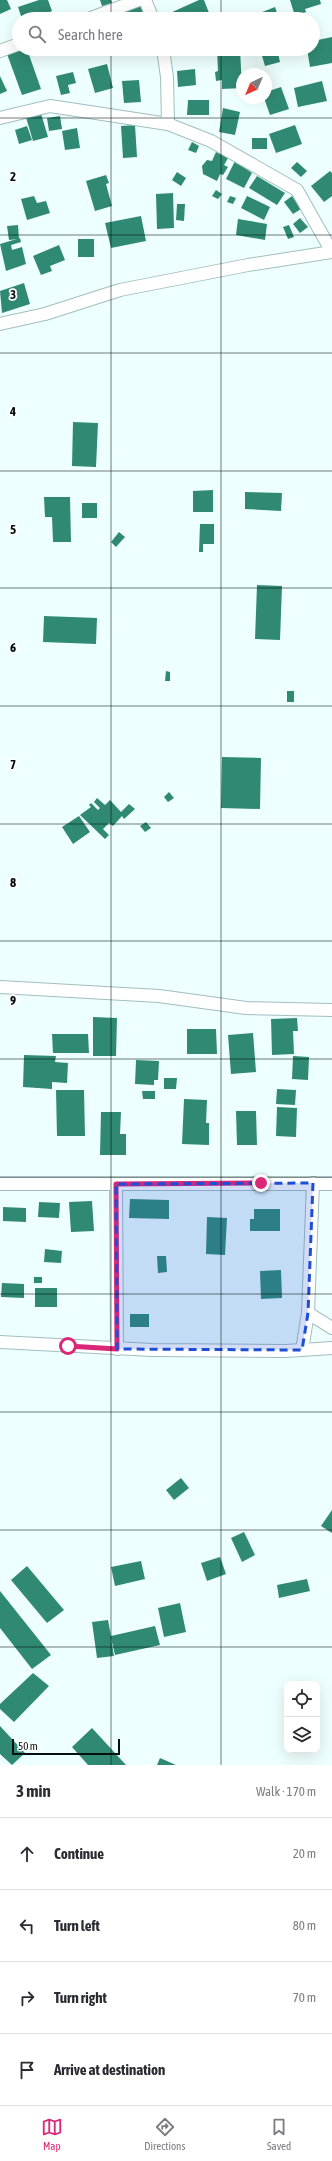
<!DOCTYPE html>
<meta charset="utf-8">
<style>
:root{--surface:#fff;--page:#f7f7f7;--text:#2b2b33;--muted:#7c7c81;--line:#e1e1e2;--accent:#db2777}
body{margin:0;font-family:"Asap Condensed",sans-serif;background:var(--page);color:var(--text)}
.controls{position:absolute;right:12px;bottom:12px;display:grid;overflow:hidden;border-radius:8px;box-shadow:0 4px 16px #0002}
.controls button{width:36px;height:36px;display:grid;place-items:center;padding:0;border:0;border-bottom:1px solid var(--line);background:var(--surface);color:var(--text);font:20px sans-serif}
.compass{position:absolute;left:236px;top:68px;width:36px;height:36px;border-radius:50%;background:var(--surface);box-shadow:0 4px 16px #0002;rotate:224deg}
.scale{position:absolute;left:12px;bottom:10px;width:108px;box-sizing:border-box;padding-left:4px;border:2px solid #060f0f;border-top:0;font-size:11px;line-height:14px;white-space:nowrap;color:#060f0f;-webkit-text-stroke:3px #fff;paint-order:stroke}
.stop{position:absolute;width:12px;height:12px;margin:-9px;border:3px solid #db2777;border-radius:50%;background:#fff}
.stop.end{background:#db2777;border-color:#fff;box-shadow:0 1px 4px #0008}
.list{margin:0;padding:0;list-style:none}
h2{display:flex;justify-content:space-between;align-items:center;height:52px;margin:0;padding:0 16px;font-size:17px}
h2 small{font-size:13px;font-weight:400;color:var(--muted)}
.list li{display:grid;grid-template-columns:26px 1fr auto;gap:12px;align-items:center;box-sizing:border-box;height:72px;padding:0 16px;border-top:1px solid var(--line)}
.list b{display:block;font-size:15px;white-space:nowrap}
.list em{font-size:13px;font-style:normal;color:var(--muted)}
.icon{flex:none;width:22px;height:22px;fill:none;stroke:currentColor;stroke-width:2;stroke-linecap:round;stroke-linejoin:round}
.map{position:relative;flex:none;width:332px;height:1765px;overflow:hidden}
.search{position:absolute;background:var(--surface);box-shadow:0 4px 16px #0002;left:12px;right:12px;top:12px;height:44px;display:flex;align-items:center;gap:10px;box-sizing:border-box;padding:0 14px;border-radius:22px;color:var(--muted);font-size:15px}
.sheet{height:340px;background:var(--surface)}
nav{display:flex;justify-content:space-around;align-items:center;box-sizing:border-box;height:56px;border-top:1px solid var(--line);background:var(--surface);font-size:11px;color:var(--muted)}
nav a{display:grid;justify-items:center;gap:2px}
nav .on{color:var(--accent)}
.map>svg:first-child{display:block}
</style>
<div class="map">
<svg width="332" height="1765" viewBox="0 0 332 1765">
<rect width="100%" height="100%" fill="#edfffe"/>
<g fill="#308a73">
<polygon points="0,0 7,0 11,9 0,14"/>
<polygon points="39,0 48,0 52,11 33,19 22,19 18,7"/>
<polygon points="100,0 111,0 112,3 102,6"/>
<polygon points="199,0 204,0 209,13 195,19 173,19 170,13"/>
<polygon points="290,0 320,0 321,4 305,9 306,12 295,16"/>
<polygon points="142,2 148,19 128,19 125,8"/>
<polygon points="275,7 279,19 253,19 252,16"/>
<polygon points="332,37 332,63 310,67 307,49 313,49 313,41"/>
<polygon points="23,49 27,49 41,89 22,95 7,54"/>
<polygon points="217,49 240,49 242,88 222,89 222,80 216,81 215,72 218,71"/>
<polygon points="260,49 277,49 280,62 265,66"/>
<polygon points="107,64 113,88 95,93 88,69"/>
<polygon points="195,69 196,85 178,87 177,71"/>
<polygon points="73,72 76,83 68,85 70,93 61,95 56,76"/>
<polygon points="0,76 7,91 0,94"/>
<polygon points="139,80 141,102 124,103 122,81"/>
<polygon points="322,81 327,101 298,107 294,88"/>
<polygon points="281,87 289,109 270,115 264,98 266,98 266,92"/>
<polygon points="188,100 209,100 209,115 187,115"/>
<polygon points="223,108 240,112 235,135 219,132"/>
<polygon points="40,110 48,137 33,141 25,114"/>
<polygon points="60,116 62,129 49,131 47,118"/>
<polygon points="135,125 137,157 123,158 121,126"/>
<polygon points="295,125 302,144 276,153 269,134"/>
<polygon points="27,126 32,140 19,144 15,130"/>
<polygon points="77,128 80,148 65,150 62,131"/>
<rect x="252" y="138" width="15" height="11"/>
<polygon points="192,142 199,146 196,153 188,150"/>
<polygon points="216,152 228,158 224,165 228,167 223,175 220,174 217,181 203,174 202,166 207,160 212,161"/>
<polygon points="235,161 252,173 244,188 226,179"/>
<polygon points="297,162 307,171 301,177 291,168"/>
<polygon points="330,171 332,173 332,196 324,202 311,186"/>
<polygon points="177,172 186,178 181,186 172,180"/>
<polygon points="106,175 109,183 106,184 112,206 95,211 86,181"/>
<polygon points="257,176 285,193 277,205 249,188"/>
<polygon points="216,190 222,194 218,199 212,196"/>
<polygon points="173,193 174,228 157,229 156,194"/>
<polygon points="34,196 37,203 46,201 50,213 27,220 21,199"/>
<polygon points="230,196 236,198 233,204 227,202"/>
<polygon points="247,196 270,207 264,220 241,208"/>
<polygon points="292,196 301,209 293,214 284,202"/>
<polygon points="177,204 185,204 184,221 176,220"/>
<polygon points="141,216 146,241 111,248 105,223"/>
<polygon points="300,218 308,227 300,233 293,224"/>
<polygon points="238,219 267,224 265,240 236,235"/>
<polygon points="18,225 19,239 9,240 7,226"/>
<polygon points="289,225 294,237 288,239 283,227"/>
<polygon points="20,238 21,242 11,245 12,250 22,247 26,264 6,271 0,244"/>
<rect x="78" y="239" width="16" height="18"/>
<polygon points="59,245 65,260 50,266 52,271 41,275 33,256"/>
<polygon points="24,283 30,304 2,313 0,291"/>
<polygon points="73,422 98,423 96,467 72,466"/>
<polygon points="213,490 213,512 193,512 193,491"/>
<polygon points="245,492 282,493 281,511 245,509"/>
<polygon points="44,497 70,497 71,542 53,542 52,517 45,517"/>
<rect x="82" y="503" width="15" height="15"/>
<polygon points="200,524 214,524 214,544 203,544 203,552 199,552"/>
<polygon points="119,532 125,537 116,547 111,542"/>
<polygon points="257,585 282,586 280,640 255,639"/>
<polygon points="44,616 97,618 96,644 43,642"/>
<polygon points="166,671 170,672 170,681 165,681"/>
<rect x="287" y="691" width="7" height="11"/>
<polygon points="222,757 261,758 260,809 221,808"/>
<polygon points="169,792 174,798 168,802 164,797"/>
<polygon points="97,798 105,805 110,800 121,812 129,804 135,809 124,819 122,816 113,826 109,823 103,829 109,835 105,839 80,815 91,807 89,805 91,803 98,810 100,808 94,802"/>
<polygon points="79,816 90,832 73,844 62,827"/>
<polygon points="146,822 151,828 145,832 140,826"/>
<polygon points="93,1017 117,1018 116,1056 93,1056"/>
<polygon points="297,1018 298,1031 293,1031 294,1054 272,1055 271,1019"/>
<polygon points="187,1029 216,1029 217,1054 187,1054"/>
<polygon points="253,1033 256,1072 231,1074 228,1035"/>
<polygon points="52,1034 88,1034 89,1053 53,1053"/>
<polygon points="24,1055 56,1056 55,1062 68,1063 67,1083 52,1082 52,1089 23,1087"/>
<polygon points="293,1056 309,1057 308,1080 292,1079"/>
<polygon points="136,1060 159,1061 158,1080 154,1080 154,1085 135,1084"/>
<polygon points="164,1078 177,1078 176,1089 164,1089"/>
<polygon points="277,1089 296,1090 295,1105 276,1104"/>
<polygon points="56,1090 84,1090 85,1136 57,1136"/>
<polygon points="142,1091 155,1091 155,1099 143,1099"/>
<polygon points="184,1099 207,1100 206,1123 209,1123 209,1145 182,1144"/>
<polygon points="277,1107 297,1108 296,1137 276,1136"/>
<polygon points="236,1111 256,1111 257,1145 237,1145"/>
<polygon points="101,1112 121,1112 120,1134 126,1134 126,1155 100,1155"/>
<polygon points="130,1199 169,1200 169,1219 129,1218"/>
<polygon points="92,1201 94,1231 71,1232 69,1202"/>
<polygon points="39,1202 60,1203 59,1218 38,1217"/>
<polygon points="3,1207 26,1208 26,1222 3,1221"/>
<polygon points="254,1209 280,1209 280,1231 250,1231 250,1219 254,1219"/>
<polygon points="207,1217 227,1218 225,1255 206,1254"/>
<polygon points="45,1249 62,1251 61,1263 44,1262"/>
<polygon points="157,1256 166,1256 167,1272 158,1273"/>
<polygon points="281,1270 282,1298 261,1299 260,1271"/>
<rect x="34" y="1277" width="8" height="6"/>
<polygon points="2,1283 24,1284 24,1298 1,1297"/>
<rect x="35" y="1288" width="22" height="19"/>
<rect x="130" y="1314" width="19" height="13"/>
<polygon points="181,1478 189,1488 174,1500 166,1490"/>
<polygon points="332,1510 332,1533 321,1526"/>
<polygon points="244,1532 255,1555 242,1562 231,1538"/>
<polygon points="220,1557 226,1574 207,1581 201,1563"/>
<polygon points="141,1561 145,1579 115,1586 111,1567"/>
<polygon points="27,1566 64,1610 47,1623 11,1580"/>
<polygon points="307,1579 310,1591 279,1598 277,1585"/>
<polygon points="0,1591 51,1655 32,1669 0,1628"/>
<polygon points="180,1603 186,1632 164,1637 158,1608"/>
<polygon points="108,1620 111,1636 155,1626 160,1645 115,1655 111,1638 114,1656 97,1658 92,1622"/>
<polygon points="33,1673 49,1686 14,1722 0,1709 0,1704"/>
<polygon points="0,1726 25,1753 12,1765 0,1754"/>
<polygon points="92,1728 126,1765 88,1765 72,1747"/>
<polygon points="160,1758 176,1765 157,1765"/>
</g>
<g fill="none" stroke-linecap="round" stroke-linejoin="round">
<g stroke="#a2bebe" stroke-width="14">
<g id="street">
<polyline points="145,0 153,19"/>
<polyline points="88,19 139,0"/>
<polyline points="163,49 167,77 168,124"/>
<polyline points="0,51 19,44"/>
<polyline points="0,118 50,106 168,124 211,141 297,190 332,252"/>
<polyline points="0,324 45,314 120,290 248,265 332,252"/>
<polyline points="0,987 159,996 246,1008 332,1010"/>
<polyline points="0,1184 332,1184"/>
<polyline points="116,1184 117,1349"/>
<polyline points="308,1313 332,1328"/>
<polyline points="0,1342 152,1350 286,1351 332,1348"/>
<polyline points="302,1350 308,1313 313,1183"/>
</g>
</g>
<use href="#street" stroke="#fff" stroke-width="12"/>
</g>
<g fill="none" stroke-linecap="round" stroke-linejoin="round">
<polyline stroke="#db2777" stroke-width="5" points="68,1346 117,1349 116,1184 261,1183"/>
</g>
<path fill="#1d4ed8" fill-opacity="0.2" stroke="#1d4ed8" stroke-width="3" stroke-dasharray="8 5" stroke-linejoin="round" d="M313,1183L308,1313L302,1350L117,1349L116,1184Z"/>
<path fill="none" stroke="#060f0f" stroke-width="1" stroke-opacity="0.55" d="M111,0V19M221,0V19M111,49V1765M221,49V1765M0,118H332M0,235H332M0,353H332M0,471H332M0,588H332M0,706H332M0,824H332M0,941H332M0,1059H332M0,1177H332M0,1294H332M0,1412H332M0,1530H332M0,1647H332"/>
<g font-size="13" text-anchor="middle" font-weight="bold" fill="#060f0f" stroke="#fff" stroke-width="3.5" stroke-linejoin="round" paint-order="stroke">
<text x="13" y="181">2</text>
<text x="13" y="299">3</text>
<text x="13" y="416">4</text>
<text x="13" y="534">5</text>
<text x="13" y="652">6</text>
<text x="13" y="769">7</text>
<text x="13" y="887">8</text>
<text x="13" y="1005">9</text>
</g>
</svg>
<div class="controls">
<button><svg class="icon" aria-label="locate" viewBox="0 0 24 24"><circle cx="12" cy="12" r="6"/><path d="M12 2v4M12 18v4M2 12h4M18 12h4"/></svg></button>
<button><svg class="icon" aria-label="layers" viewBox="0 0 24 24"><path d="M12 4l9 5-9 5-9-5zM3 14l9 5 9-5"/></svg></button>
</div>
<svg class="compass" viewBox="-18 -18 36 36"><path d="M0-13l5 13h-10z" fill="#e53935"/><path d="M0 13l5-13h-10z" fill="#7c7c81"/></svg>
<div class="scale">50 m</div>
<div class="stop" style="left:68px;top:1346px"></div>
<div class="stop end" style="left:261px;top:1183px"></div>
<div class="search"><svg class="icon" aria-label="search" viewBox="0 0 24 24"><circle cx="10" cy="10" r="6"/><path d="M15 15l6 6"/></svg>Search here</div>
</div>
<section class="sheet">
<h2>3 min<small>Walk · 170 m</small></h2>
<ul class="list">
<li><svg class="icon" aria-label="ahead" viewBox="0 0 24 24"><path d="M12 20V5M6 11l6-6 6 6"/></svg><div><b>Continue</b></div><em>20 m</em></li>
<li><svg class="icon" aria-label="left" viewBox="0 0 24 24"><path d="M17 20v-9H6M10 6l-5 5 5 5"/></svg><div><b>Turn left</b></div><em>80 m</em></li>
<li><svg class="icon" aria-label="right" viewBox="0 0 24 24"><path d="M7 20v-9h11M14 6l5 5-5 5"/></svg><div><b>Turn right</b></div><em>70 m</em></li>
<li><svg class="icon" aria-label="arrive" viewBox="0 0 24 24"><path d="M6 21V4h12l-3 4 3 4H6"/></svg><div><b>Arrive at destination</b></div></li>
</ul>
</section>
<nav>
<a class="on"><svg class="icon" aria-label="map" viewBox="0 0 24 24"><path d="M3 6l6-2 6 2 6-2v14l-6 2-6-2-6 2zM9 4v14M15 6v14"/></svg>Map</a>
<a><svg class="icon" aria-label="directions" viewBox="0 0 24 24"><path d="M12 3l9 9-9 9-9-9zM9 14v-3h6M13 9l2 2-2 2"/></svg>Directions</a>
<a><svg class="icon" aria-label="saved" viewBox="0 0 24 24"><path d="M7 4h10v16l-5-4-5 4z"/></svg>Saved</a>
</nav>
